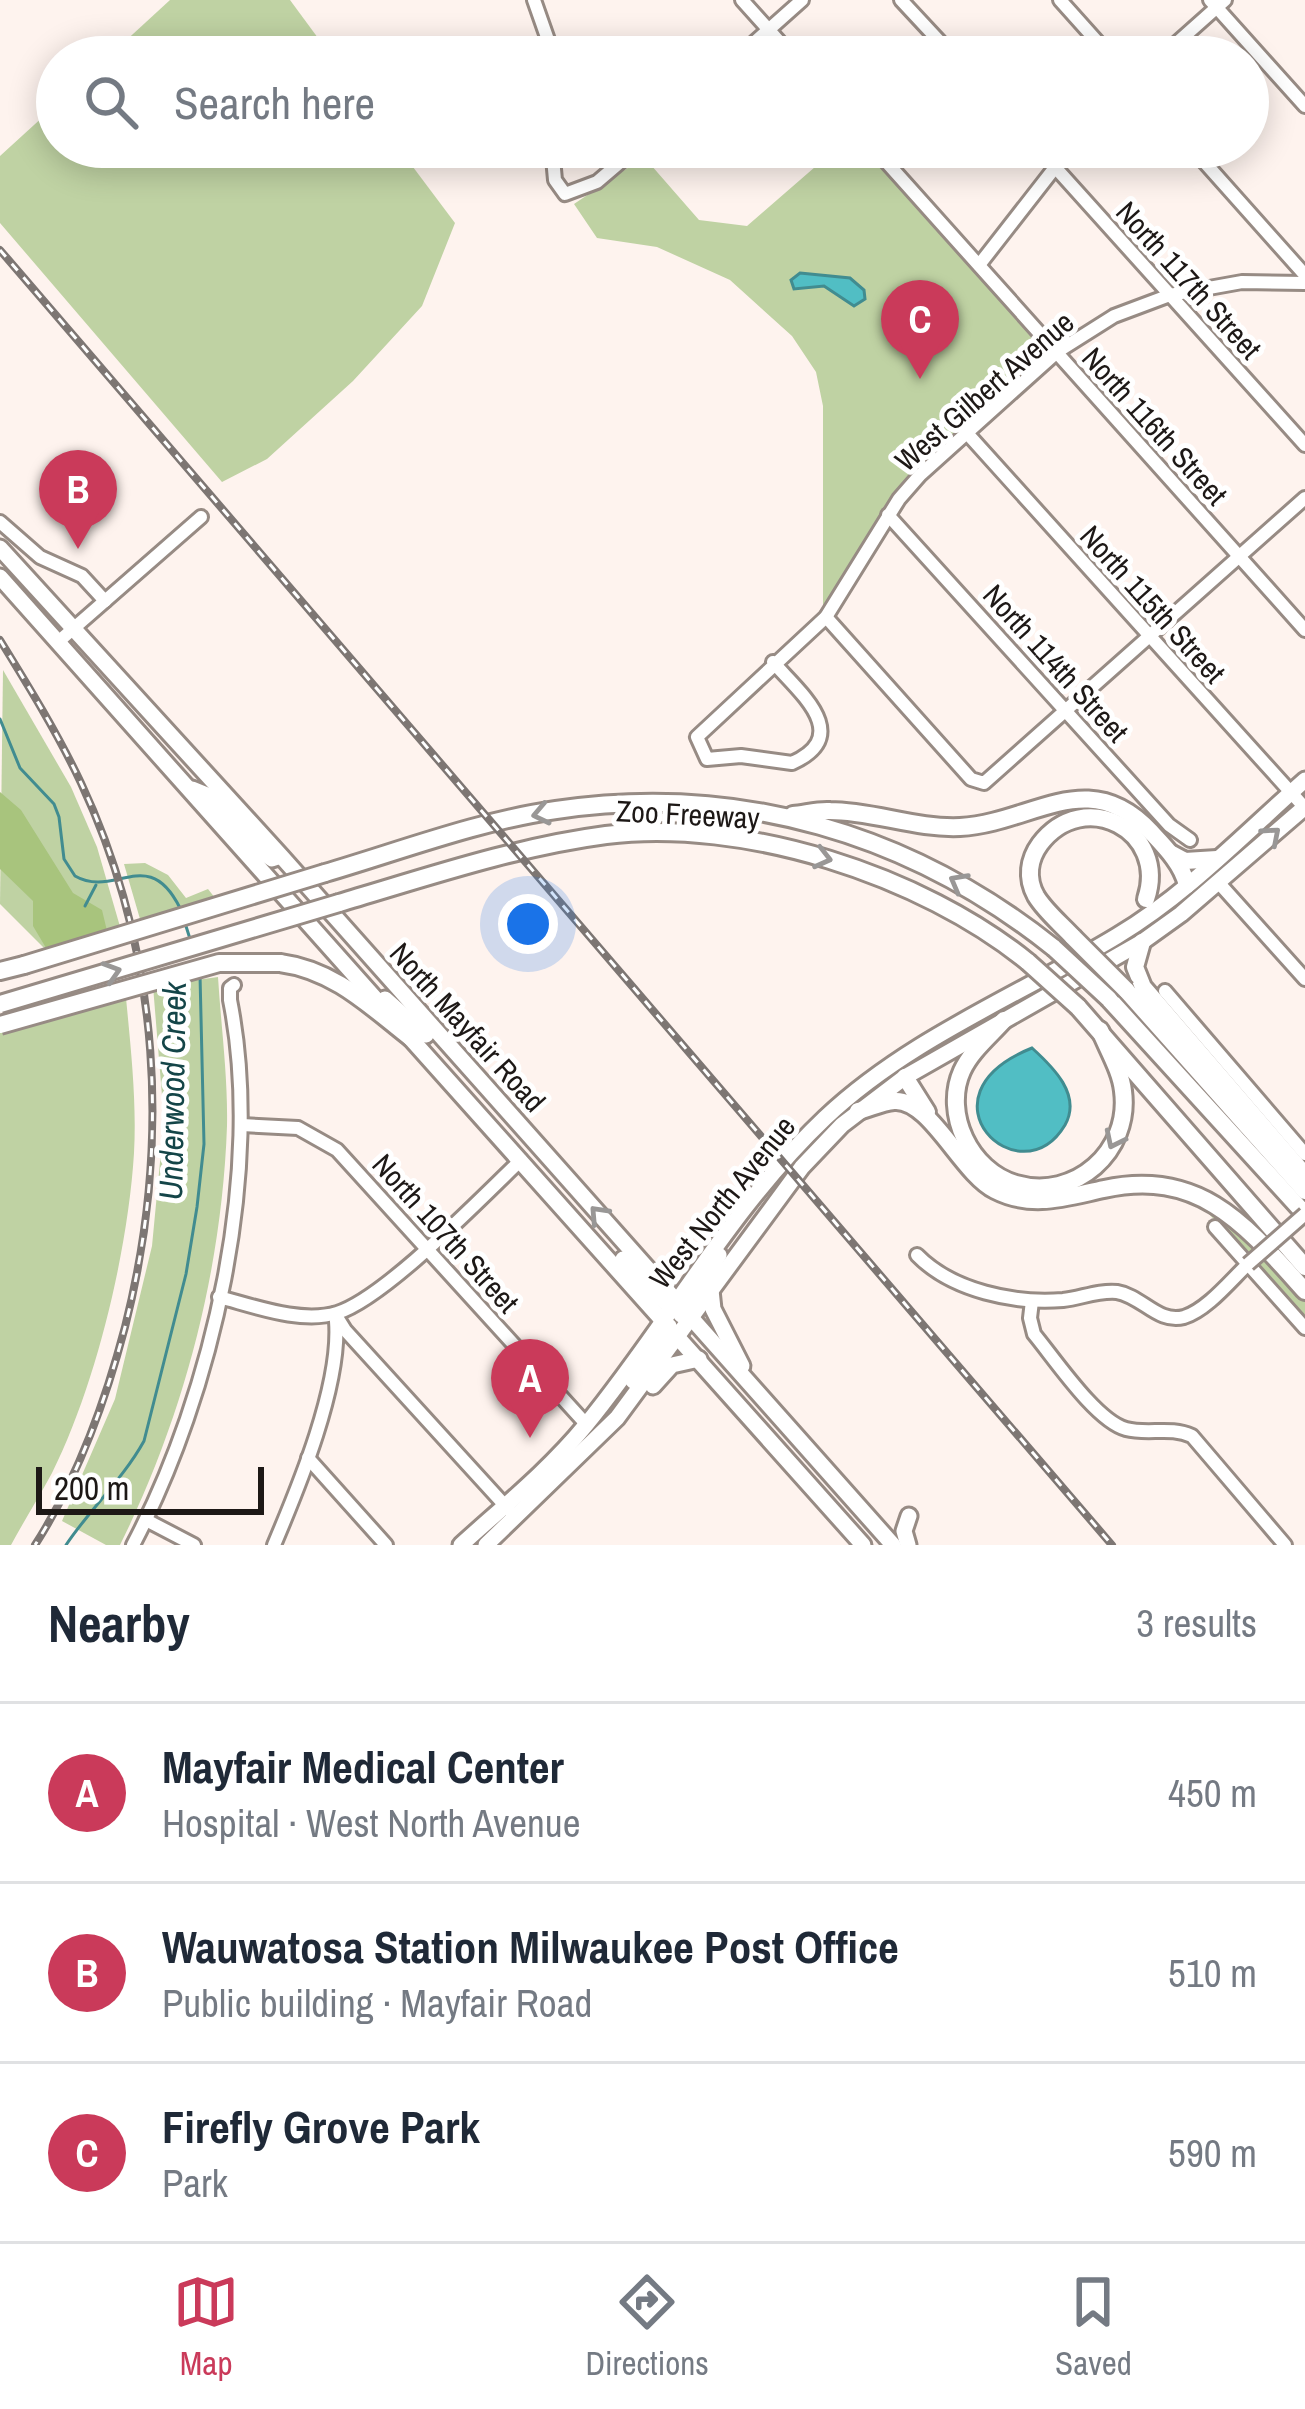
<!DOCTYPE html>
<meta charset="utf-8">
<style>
:root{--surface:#fff;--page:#f6f6f7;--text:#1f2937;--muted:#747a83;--line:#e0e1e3;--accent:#ca3a5a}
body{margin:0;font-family:"Archivo Narrow",sans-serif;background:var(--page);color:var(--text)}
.scale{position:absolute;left:36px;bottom:30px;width:228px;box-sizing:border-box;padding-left:12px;border:6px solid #1d1816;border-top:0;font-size:33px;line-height:42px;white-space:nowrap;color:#1d1816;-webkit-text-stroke:9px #fff;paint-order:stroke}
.you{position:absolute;left:528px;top:924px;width:42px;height:42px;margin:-30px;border:9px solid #fff;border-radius:50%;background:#1a73e8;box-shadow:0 0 0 18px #1a73e833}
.badge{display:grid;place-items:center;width:78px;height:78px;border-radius:50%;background:var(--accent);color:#fff;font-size:39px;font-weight:700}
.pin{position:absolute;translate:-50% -99px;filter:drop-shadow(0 3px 6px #0008)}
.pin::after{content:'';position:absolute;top:63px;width:42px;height:36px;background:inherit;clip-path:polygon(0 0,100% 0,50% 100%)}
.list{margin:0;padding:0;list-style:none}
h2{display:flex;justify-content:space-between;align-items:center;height:156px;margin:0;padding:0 48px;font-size:51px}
h2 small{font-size:39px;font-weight:400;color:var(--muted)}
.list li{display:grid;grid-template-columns:78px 1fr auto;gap:36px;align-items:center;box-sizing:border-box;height:180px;padding:0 48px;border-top:3px solid var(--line)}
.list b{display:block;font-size:45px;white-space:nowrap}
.list p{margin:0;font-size:39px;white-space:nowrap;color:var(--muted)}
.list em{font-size:39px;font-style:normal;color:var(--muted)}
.icon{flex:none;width:66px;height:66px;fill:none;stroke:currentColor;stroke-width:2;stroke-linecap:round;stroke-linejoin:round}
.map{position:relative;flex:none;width:1305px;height:1545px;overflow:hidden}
.search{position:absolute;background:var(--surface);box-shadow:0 6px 30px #0003;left:36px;right:36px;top:36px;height:132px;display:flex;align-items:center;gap:30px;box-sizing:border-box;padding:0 42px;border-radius:66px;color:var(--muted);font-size:45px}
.sheet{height:696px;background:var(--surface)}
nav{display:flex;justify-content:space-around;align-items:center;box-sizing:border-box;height:168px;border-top:3px solid var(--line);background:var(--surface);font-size:33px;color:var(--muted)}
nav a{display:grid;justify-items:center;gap:6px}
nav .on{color:var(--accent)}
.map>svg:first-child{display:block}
</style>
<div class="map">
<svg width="1305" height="1545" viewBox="0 0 1305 1545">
<rect width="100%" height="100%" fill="#fef3ee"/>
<g fill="#bfd2a3">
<polygon points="170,0 290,0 332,57 108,57"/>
<polygon points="57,104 57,147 398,147 455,223 422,306 353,381 267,459 222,482 0,223 0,156"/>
<polygon points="838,147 863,147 1051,353 921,472 823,612 823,406 816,372 792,336 730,280 657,247 597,238 574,204 644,157 699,220 747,226"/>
<polygon points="3,670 71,787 97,847 121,930 49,953 0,904"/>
<polygon points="145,863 168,875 186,898 208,889 215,898 140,919 124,864"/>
<path d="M218,977C221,1026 228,1077 227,1126C222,1270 184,1416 120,1545H106L62,1521L115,1399L152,1246L164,1120L153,986Z"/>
<path d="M125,987C130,1042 137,1098 134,1153C128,1251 96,1385 52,1473C39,1497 24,1521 11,1545H0V1020L49,999Z"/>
<polygon points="1208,1213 1228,1216 1305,1284 1305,1317"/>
</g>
<polygon fill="#a8c47d" points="0,792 21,810 73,893 102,910 108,935 49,953 33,926 33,901 0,869"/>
<g fill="#51bec4" stroke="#418c90" stroke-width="3">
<polygon points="800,273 850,278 864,290 865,299 854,306 824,286 794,289 791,280"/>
<path d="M1032,1048C1053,1067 1082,1095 1065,1125C1020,1200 912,1096 1032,1048Z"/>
</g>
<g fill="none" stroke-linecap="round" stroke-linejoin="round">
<g stroke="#418c90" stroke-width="3">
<path d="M0,719L20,768L54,804L59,817L64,859L75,876C115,899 148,844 180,908"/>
<polyline points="85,906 96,885"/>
<polyline points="185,923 191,942"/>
<path d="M66,1545C90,1509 123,1479 144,1441L186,1274L197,1207L204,1144L200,975"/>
</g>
<g stroke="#978b84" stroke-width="18">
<g id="minor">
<polyline points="534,0 554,57"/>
<polyline points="742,0 793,57"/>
<polyline points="901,0 954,57"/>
<polyline points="1060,0 1111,57"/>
<polyline points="1210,0 1305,106"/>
<polyline points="738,57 802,0"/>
<polyline points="1161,57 1225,0"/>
<polyline points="552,147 555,180 565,194 597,182 638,147"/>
<polyline points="873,147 1305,630"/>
<polyline points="1037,147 1305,445"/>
<polyline points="1191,147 1305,275"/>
<polyline points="979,265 1071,147"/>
<polyline points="966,432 1305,808"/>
<polyline points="888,515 1169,825 1190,840"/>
<polyline points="0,522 40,557 82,576 105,601"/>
<polyline points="826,617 971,779 984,783 1305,498"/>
<polyline points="58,642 201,517"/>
<path d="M773,662C799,692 854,735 792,763L741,756L707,759L697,737L826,617L899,499L920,475L1057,352L1114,316L1170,295L1242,282L1305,283"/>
<polyline points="1218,882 1305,979"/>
<polyline points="1165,991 1305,1154"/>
<polyline points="242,1125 298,1128 337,1150 586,1424"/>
<polyline points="1215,1227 1305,1328"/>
<path d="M917,1255C952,1291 1015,1304 1063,1300C1081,1298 1099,1290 1117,1292C1142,1296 1158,1324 1184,1317C1207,1310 1231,1280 1248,1264"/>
<path d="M219,1297C254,1306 301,1324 337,1313C385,1298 481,1198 521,1160"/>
<path d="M1032,1301L1030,1318L1034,1334C1054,1358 1096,1421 1126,1429C1148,1435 1170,1426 1192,1436L1285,1545"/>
<polyline points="335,1314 345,1330 509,1510"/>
<polyline points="308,1458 386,1545"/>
<polyline points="146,1520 194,1545"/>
<path d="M133,1545C213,1393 264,1170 230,1000V988L234,985"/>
<path d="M274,1545C299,1486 341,1385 336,1321"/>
</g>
</g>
<g stroke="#978b84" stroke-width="21">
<g id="major">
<polyline points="0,548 281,856 893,1545"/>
<polyline points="0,577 389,1014"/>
<polyline points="192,789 214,798 263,853 272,859 278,857"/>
<polyline points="385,999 426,1035"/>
<polyline points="405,1032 863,1545"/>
<polyline points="623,1259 669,1306"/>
<polyline points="711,1290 713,1309 742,1366"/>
<polyline points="681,1315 719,1255"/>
<polyline points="633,1381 669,1326"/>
<polyline points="653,1386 672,1365 699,1359"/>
<path d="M461,1545C503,1507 549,1470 585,1426C668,1325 730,1208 825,1118C910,1038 1018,996 1117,936C1187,894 1244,834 1305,780"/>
<polyline points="486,1545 617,1418 802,1167 842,1125 905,1077 1142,942 1181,914 1305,807"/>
<polyline points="908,1545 904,1531 909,1516"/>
</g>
</g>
<g stroke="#978b84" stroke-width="22">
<g id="highway">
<path d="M793,815C805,814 818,810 830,811C873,811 916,829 960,827C1033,823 1088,764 1151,832C1166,848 1182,864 1187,885"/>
<polyline points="1172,854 1185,861 1217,859"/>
<path d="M325,873C400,851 478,821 556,810C739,783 910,833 1054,948"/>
<path d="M339,903C427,877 515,847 606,835C744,818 921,875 1028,962"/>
<path d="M1073,937C1061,924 1045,911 1036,896C1026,878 1029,859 1040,844C1084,786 1169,831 1146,899"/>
<polyline points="1142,942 1135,967 1143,987 1305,1175"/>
<path d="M280,963C334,970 370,1006 411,1038"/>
<polyline points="0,971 24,965"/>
<polyline points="1126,990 1305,1191"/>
<polyline points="1109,999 1305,1214"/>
<polyline points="1078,1007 1305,1267"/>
<path d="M1004,1020C990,1036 971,1051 962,1071C943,1113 970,1171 1016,1184C1075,1201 1131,1151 1123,1091C1121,1071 1108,1050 1100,1030"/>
<polyline points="905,1077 927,1112"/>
<path d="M858,1111C870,1108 882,1102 894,1101C930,1098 961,1173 995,1190C1032,1209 1066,1197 1104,1189C1200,1168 1246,1225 1305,1291"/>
</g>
</g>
<use href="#minor" stroke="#fff" stroke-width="12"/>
<use href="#major" stroke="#fff" stroke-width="15"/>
<use href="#highway" stroke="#fff" stroke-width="16"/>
<g stroke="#7d7673" stroke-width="8">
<g id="rail">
<polyline points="0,250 1112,1545"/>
<path d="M0,640C29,687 58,734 81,783C161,954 171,1145 125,1327C105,1403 78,1478 35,1545"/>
</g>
</g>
<use href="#rail" stroke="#fff" stroke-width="3" stroke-dasharray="9" stroke-linecap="butt"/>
<g stroke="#978b84" stroke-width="18" stroke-linecap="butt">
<polyline id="minor-bridge" points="1248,1264 1305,1214"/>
</g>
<g stroke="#978b84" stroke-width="22" stroke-linecap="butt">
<g id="highway-bridge">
<polyline points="1073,937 1126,990"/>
<polyline points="1054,948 1109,999"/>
<polyline points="1028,962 1078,1007"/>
<polyline points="24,965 325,873"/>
<polyline points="0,1004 339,903"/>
<polyline points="0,1025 219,963 280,963"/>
</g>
</g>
<use href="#minor-bridge" stroke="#fff" stroke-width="12"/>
<use href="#highway-bridge" stroke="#fff" stroke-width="16"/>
</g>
<defs><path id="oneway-chevron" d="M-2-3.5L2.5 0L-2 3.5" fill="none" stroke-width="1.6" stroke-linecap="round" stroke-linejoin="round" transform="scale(3)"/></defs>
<g stroke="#999796">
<use href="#oneway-chevron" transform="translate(541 814) rotate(168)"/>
<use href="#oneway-chevron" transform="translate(1272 835) rotate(-41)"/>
<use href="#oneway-chevron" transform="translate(823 858) rotate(14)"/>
<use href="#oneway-chevron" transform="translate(958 882) rotate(-151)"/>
<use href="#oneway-chevron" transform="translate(112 972) rotate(-17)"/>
<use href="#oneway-chevron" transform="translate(1114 1140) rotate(116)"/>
<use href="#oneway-chevron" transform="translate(598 1214) rotate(-133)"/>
</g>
<g text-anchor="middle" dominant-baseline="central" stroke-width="10" stroke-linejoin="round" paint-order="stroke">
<g font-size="30" fill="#1d1816" stroke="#fff">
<text transform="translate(1189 280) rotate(48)">North 117th Street</text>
<text transform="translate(984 391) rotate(-41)">West Gilbert Avenue</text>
<text transform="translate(1155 426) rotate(48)">North 116th Street</text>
<text transform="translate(1153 604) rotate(48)">North 115th Street</text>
<text transform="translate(1056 663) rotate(48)">North 114th Street</text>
<text transform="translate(688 814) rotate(3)">Zoo Freeway</text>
<text transform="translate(468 1027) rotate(48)">North Mayfair Road</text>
<text transform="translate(722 1202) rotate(-51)">West North Avenue</text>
<text transform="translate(446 1233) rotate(48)">North 107th Street</text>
</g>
<g font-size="33" font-style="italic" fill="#144548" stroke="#fff">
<text transform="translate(172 1091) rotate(-89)">Underwood Creek</text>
</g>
</g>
</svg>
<div class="scale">200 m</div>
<div class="you"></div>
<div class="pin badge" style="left:530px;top:1438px">A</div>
<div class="pin badge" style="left:78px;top:549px">B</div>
<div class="pin badge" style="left:920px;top:379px">C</div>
<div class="search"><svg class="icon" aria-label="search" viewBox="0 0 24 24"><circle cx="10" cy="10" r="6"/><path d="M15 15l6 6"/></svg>Search here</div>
</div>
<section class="sheet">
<h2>Nearby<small>3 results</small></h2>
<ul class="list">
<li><span class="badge">A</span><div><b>Mayfair Medical Center</b><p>Hospital · West North Avenue</p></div><em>450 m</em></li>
<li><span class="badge">B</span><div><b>Wauwatosa Station Milwaukee Post Office</b><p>Public building · Mayfair Road</p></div><em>510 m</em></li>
<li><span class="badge">C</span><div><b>Firefly Grove Park</b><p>Park</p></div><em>590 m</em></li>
</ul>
</section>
<nav>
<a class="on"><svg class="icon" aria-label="map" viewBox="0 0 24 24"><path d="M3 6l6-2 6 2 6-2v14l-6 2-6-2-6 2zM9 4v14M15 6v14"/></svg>Map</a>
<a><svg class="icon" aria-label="directions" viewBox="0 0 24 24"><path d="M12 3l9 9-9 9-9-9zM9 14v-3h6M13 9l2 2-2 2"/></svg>Directions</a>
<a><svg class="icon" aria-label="saved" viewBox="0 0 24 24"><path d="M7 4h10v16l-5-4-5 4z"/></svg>Saved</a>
</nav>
